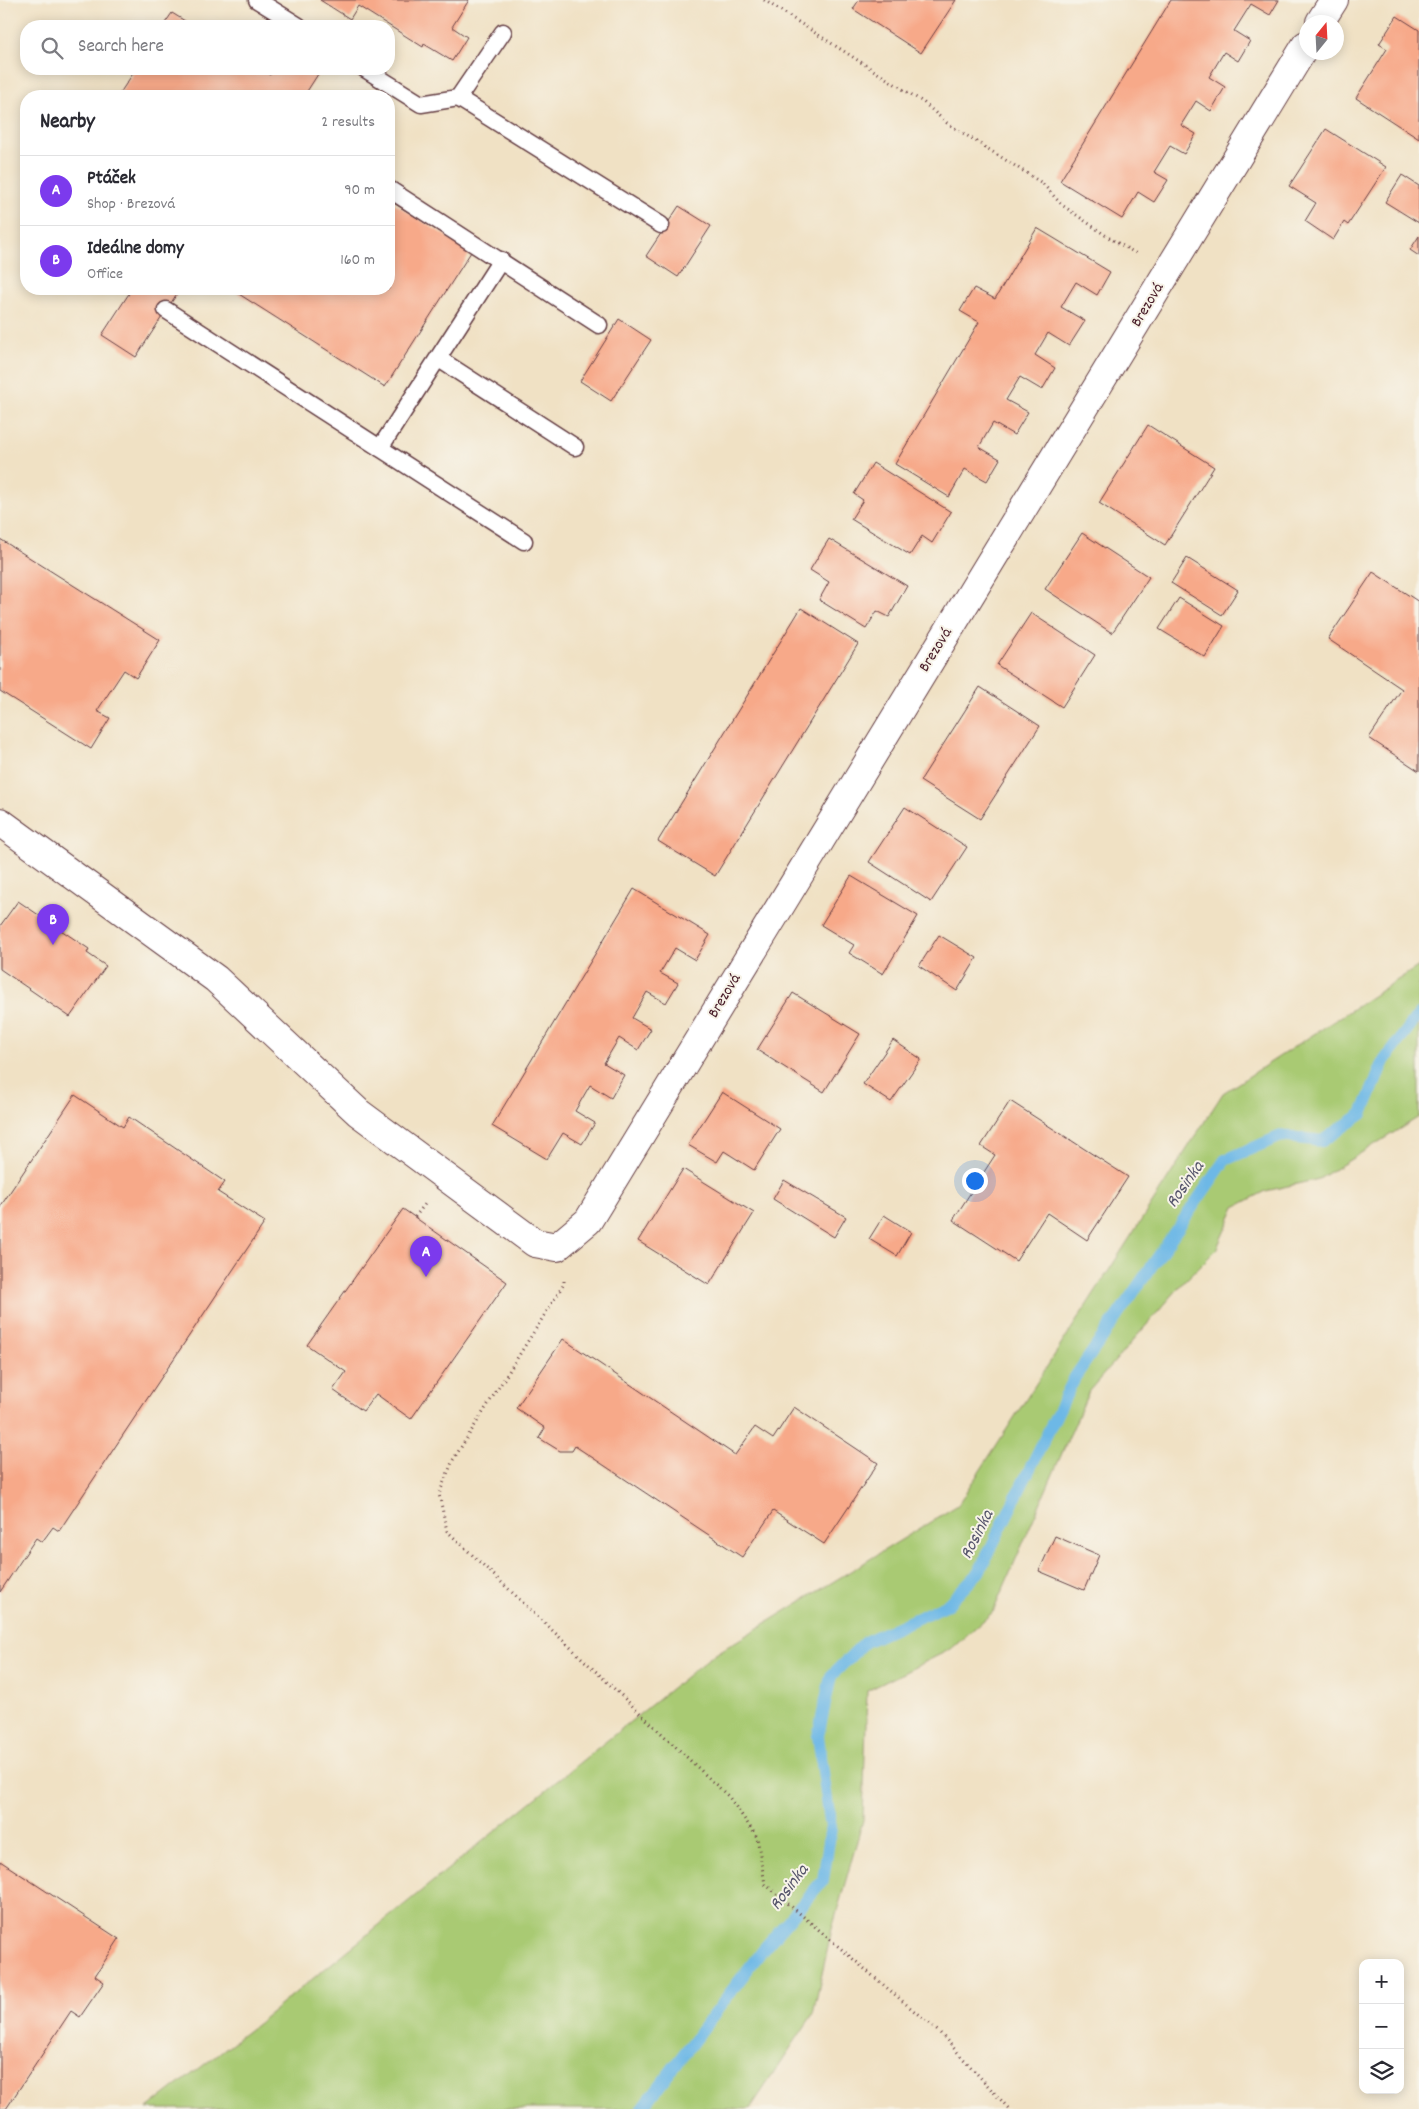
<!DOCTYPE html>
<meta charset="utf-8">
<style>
:root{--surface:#fff;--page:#f7f7f7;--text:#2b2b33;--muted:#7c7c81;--line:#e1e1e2;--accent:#7c3aed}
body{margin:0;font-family:Dekko,sans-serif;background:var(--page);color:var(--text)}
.controls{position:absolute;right:15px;bottom:15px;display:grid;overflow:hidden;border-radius:10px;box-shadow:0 2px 12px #0003}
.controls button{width:45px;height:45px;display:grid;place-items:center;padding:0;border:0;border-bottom:1px solid var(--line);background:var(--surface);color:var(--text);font:25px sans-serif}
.compass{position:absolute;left:1299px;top:15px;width:45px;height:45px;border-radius:50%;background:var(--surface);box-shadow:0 2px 12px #0003;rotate:18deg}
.you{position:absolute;left:974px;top:1180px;width:18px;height:18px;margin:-12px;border:4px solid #fff;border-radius:50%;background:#1a73e8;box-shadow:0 0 0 8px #1a73e833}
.badge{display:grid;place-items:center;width:32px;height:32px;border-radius:50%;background:var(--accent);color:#fff;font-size:16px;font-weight:700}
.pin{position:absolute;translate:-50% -41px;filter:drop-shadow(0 1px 2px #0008)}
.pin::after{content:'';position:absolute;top:26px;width:18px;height:15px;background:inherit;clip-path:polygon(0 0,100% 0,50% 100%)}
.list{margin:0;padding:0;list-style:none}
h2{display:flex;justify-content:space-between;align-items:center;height:65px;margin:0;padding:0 20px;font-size:21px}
h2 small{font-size:16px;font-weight:400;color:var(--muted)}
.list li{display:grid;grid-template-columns:32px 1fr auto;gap:15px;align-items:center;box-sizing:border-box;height:70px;padding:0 20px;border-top:1px solid var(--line)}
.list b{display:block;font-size:19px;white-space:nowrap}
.list p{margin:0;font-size:16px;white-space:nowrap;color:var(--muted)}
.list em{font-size:16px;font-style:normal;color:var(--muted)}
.icon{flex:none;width:28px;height:28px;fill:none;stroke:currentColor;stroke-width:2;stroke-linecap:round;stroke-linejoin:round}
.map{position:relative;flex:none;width:1419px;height:2109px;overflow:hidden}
.search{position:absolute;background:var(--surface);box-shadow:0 2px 12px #0003;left:20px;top:20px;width:375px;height:55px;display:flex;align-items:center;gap:12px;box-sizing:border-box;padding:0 18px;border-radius:20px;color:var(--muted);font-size:19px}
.panel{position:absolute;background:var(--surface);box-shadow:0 2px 12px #0003;left:20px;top:90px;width:375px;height:205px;border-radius:20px}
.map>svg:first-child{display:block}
</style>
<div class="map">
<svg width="1419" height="2109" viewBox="0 0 1419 2109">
<rect width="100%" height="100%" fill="#f7f3e8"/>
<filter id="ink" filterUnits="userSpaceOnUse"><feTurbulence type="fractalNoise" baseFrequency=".02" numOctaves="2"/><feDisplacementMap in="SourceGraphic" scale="10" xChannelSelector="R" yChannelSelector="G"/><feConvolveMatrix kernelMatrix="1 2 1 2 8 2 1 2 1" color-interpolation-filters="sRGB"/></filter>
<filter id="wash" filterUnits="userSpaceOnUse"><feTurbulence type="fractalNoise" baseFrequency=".0096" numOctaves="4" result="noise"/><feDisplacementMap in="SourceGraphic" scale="20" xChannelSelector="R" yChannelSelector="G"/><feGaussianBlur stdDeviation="1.12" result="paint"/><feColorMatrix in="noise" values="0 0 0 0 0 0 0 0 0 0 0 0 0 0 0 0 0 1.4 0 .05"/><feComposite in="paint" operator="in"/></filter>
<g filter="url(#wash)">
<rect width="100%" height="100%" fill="#f0e1c4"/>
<polygon fill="#a9ca73" stroke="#7a744f" points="1419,966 1419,1117 1319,1179 1266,1191 1235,1207 1216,1250 1184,1282 1089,1391 993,1612 951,1649 867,1691 863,1820 832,1929 813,2014 750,2109 147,2109 258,2023 709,1658 958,1505 1223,1093"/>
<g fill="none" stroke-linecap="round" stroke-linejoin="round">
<polyline stroke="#6db8e6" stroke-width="12" points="642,2109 761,1952 823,1880 831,1828 818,1736 831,1676 865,1642 948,1604 979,1572 1075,1377 1225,1160 1281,1136 1322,1141 1362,1114 1384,1061 1419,1014"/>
</g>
<g id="blocks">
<g fill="#f7a989">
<polygon points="320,0 469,0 452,27 467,37 452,61 424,44 423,47 358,6 350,19"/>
<polygon points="859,0 956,0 921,53 853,9"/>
<polygon points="1171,0 1279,0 1270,15 1251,4 1234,31 1250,41 1238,61 1224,52 1209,77 1225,87 1211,111 1196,101 1181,125 1196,134 1184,154 1170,146 1154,172 1168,180 1154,202 1138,192 1122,219 1060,181"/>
<polygon points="172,13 193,26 163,26"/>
<polygon points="1397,16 1419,30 1419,139 1356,98 1387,49 1379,44"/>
<polygon points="136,69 260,69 270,75 273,69 316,69 320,71 304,96 118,96"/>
<polygon points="1326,129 1386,167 1348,225 1344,222 1333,240 1305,221 1316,203 1289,186"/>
<polygon points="1402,175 1419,186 1419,223 1385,202"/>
<polygon points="389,200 471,252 385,387 231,289 389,289"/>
<polygon points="679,206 711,226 678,277 646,256"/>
<polygon points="1037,228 1110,272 1097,295 1076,282 1061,307 1085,321 1069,346 1048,333 1035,355 1055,368 1042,390 1020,377 1006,400 1028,412 1014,435 993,423 979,447 1000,459 987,481 965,469 949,497 895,464 979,322 960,311 974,288 995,299"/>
<polygon points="1419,236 1419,256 1410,250"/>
<polygon points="132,289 180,289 136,357 102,335"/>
<polygon points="619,319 651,340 611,401 580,381"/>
<polygon points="1148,425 1214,467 1165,545 1099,503"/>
<polygon points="873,463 951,512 932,543 922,536 910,555 851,519 863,500 854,494"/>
<polygon points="1082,533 1149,577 1112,633 1045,589"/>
<polygon points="0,539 160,640 136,678 124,670 97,711 110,718 91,749 0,691"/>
<polygon points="829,539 907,586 889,617 877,611 866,629 819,600 829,582 810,570"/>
<polygon points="1187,558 1238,590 1222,615 1171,583"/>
<polygon points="1373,572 1419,602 1419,771 1369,738 1402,689 1328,639"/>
<polygon points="1179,598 1224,626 1205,657 1159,629"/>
<polygon points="801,608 858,644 715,876 658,841"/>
<polygon points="1031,613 1095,655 1062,707 997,665"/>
<polygon points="980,687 1040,726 980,819 920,781"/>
<polygon points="905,807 967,847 931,902 869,862"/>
<polygon points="851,876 918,916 883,974 849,953 854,945 821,925"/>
<polygon points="634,889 710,935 695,960 675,948 660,973 678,983 666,1003 647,992 632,1018 651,1029 638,1050 619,1038 604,1063 624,1075 611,1098 590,1085 575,1111 595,1123 582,1144 563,1133 547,1159 492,1126"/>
<polygon points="18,901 89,949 87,953 106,966 70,1017 0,969 0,926"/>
<polygon points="939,935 977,958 957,991 919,966"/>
<polygon points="793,993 860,1034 824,1092 757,1050"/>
<polygon points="893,1040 921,1059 891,1102 863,1084"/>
<polygon points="722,1092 780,1129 754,1170 724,1151 717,1162 688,1145"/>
<polygon points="75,1095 123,1127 129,1117 225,1182 218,1192 265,1222 59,1531 53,1527 42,1542 36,1538 0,1592 0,1207"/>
<polygon points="1010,1101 1128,1177 1087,1240 1047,1213 1016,1261 953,1220 995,1155 981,1146"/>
<polygon points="683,1169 754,1213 709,1285 638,1241"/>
<polygon points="784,1180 846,1217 834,1237 773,1199"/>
<polygon points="403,1209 507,1282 411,1419 376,1394 363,1411 333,1390 346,1372 307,1345"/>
<polygon points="884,1215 911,1232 897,1256 869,1239"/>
<polygon points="563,1339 735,1455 755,1427 773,1439 794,1407 878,1463 824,1544 773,1511 742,1557 575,1446 572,1451 560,1451 539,1438 545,1428 516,1408"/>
<polygon points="1055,1536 1099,1555 1084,1590 1039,1571"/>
<polygon points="0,1861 119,1939 95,1976 104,1982 80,2017 71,2011 6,2109 0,2109"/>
</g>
</g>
</g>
<g filter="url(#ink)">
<use href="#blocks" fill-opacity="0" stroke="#633c42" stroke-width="1"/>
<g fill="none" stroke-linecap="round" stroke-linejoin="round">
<g stroke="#633c42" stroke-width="19">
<g id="lane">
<polyline points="257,0 299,26"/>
<polyline points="365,69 421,104 458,98 503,32"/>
<polyline points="458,98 661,225"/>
<polyline points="389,189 599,325"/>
<polyline points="166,310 524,541"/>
<polyline points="439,359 575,447"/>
<polyline points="380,448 501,260"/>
</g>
</g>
<g stroke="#633c42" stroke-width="30">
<g id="street">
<polyline points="1320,22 1334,0"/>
<polyline points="0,822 216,979 359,1113 535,1243 557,1247 588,1221 1306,45"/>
</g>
</g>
<g stroke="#633c42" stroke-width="3" stroke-dasharray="1 4" stroke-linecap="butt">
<polyline points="764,0 923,102 947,123 1042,183 1062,205 1111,239 1137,254"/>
<polyline points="415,1217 425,1204"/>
<polyline points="564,1281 564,1284 453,1460 439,1494 447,1531 729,1797 757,1837 765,1884 940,2033 1009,2109"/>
</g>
<use href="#lane" stroke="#fff" stroke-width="16"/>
<use href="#street" stroke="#fff" stroke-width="28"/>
</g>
</g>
<g text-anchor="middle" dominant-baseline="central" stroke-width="4" stroke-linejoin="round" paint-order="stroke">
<g font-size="16" fill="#4a1f2b" stroke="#f7f3e8">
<text transform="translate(1148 305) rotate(-59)">Brezová</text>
<text transform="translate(936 650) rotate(-58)">Brezová</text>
<text transform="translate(725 996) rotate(-59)">Brezová</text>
</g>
<g font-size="18" font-style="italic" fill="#56556c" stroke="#f7f3e8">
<text transform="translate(1186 1185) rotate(-55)">Rosinka</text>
<text transform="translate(978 1535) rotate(-63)">Rosinka</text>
<text transform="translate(790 1888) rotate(-53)">Rosinka</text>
</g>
</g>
</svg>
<div class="controls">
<button>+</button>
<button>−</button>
<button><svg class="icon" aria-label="layers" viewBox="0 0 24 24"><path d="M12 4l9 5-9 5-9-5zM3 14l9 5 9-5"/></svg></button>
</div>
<svg class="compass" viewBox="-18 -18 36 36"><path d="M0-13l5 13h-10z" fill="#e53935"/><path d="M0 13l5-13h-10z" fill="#7c7c81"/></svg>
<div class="you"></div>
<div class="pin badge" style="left:426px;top:1277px">A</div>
<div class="pin badge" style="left:53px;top:945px">B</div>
<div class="search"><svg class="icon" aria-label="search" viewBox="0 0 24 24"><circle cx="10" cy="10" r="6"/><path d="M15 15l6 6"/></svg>Search here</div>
<section class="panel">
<h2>Nearby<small>2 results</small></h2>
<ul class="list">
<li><span class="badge">A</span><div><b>Ptáček</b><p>Shop · Brezová</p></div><em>90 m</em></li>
<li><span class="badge">B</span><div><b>Ideálne domy</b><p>Office</p></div><em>160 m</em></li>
</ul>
</section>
</div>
